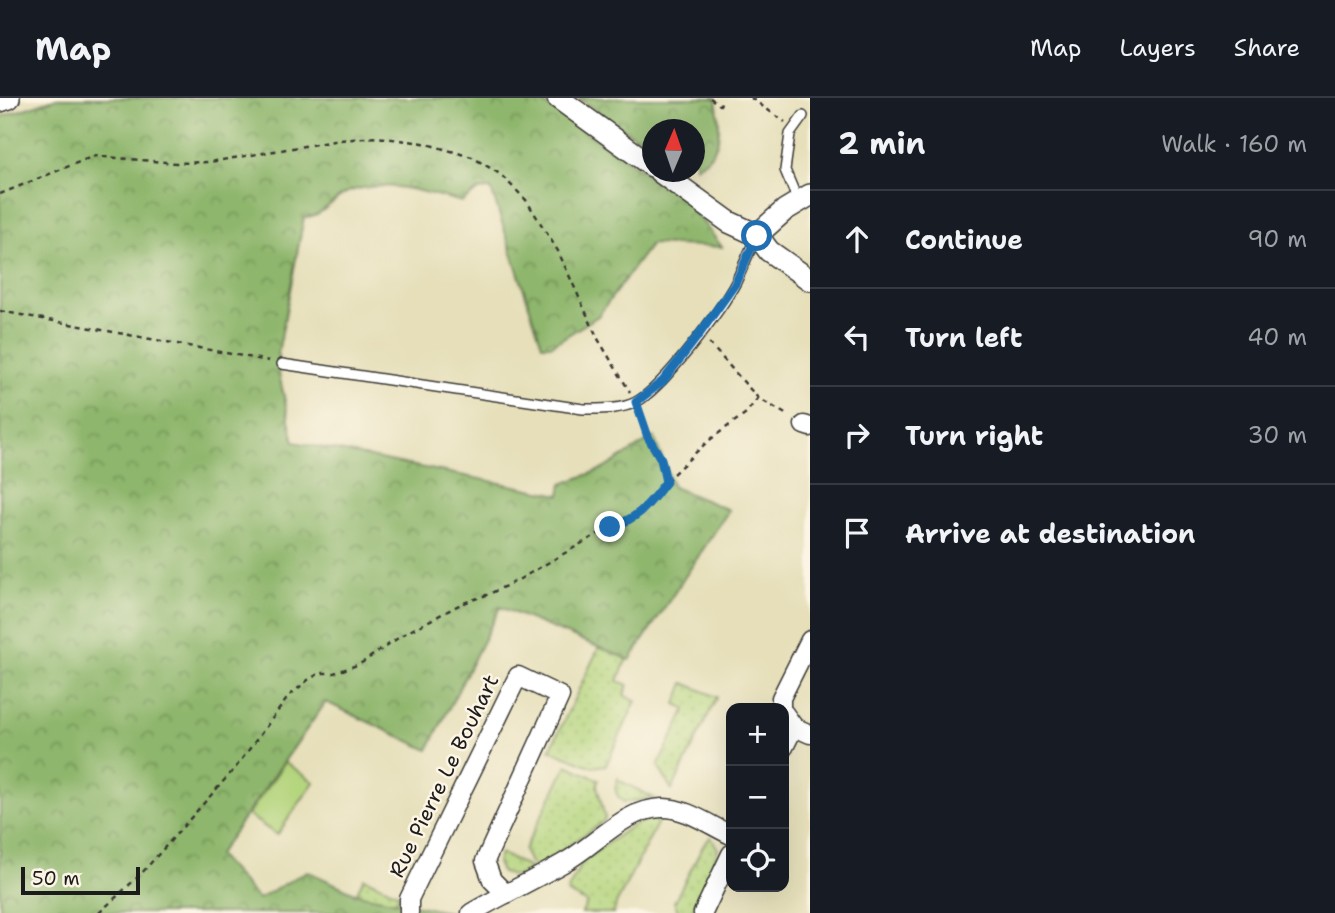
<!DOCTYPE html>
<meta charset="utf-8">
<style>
:root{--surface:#171b24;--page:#20242c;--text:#f1f3f6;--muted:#9ea1a6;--line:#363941}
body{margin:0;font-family:"Shantell Sans",sans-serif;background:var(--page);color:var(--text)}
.controls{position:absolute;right:21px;bottom:21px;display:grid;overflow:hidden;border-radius:14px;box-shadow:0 7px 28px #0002}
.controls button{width:63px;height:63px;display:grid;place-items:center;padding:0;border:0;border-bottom:2px solid var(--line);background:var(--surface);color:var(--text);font:35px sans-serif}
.compass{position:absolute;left:642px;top:21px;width:63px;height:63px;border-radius:50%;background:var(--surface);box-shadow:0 7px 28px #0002;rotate:2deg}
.scale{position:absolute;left:21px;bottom:18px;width:119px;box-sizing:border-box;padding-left:7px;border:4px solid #1c1c1c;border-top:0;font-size:19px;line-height:24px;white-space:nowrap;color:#1c1c1c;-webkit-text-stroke:5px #fcf5e5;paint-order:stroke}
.stop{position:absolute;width:21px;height:21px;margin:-16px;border:5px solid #1f6fb2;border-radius:50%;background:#fff}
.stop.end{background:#1f6fb2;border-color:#fff;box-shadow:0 2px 7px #0008}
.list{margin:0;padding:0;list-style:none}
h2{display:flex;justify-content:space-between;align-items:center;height:91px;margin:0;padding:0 28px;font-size:30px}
h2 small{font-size:23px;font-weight:400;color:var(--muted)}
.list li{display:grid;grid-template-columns:46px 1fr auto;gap:21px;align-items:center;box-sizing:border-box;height:98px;padding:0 28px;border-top:2px solid var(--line)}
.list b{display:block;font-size:26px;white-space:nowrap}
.list em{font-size:23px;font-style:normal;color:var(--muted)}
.icon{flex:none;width:38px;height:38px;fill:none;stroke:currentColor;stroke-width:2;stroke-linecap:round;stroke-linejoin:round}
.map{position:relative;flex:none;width:810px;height:815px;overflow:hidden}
header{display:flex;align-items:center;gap:42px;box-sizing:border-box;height:98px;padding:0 35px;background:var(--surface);border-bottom:2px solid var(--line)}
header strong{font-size:33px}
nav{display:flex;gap:38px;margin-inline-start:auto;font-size:24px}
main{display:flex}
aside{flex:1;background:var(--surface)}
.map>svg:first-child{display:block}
</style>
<header>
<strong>Map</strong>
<nav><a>Map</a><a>Layers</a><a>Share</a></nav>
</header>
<main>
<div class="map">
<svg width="810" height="815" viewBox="0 0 810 815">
<defs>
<pattern id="grass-dots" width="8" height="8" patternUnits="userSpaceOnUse" patternTransform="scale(1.75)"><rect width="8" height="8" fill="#b3d47c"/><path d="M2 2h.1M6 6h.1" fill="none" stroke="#99b56b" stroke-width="1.8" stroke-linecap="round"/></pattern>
<pattern id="forest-crowns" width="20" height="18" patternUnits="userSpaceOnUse" patternTransform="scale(1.75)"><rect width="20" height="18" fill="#8eb66c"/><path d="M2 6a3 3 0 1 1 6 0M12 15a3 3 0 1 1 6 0" fill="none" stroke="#739358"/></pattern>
</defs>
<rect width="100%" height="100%" fill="#fcf5e5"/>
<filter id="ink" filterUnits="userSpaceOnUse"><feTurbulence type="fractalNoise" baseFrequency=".0143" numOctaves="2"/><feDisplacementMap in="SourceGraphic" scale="14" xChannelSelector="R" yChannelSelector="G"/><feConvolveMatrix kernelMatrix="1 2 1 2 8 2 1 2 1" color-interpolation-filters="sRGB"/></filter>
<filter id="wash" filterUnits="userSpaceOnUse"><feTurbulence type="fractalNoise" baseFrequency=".00686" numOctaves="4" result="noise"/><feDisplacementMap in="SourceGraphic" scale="28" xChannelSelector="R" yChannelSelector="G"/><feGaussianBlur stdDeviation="1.57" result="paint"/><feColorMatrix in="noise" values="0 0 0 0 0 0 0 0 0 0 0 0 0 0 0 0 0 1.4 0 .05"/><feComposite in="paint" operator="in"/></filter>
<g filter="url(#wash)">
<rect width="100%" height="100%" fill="#e6dfba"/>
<g fill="url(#grass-dots)" stroke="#68784c" stroke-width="2">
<polygon points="599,549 627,560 618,583 628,587 624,597 636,603 606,667 593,669 550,652"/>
<polygon points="684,585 717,599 672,692 658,668 686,611 676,606"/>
<polygon points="567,667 599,682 597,687 605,720 603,724 540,767 535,768 530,765 524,752"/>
<path d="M618,681V682L654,700L624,704C616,699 613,690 618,681Z"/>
<polygon points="653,720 657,721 658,724 616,806 614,815 582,815 587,805 567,794 582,764 633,727"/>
<polygon points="711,739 718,751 709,777 691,815 679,815 674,804 704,746"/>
<path d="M500,755L530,770C520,779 513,780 501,774L497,765Z"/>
<polygon points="364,780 398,795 397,805 347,815"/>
</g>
<g fill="url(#forest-crowns)" stroke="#556944" stroke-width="2">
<path d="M57,0H535L684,100L722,149L651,146L598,218L552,247H542L491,91L479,92L462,104C425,94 388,81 350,93C333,99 323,120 304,119L278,255L279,276L294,344L560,397L562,386L603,371L654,339L673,389L729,412L630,562L500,509L428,652L326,604L218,757L258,801L307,773L357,796L454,815H0V19Z"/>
<path d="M578,0H716C720,28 725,54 695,69L694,32H652V50Z"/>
</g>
<polygon fill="#b3d47c" stroke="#68784c" stroke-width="2" points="285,664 314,684 277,737 248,717"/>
</g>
<g filter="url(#ink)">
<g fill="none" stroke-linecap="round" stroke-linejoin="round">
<g stroke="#3a3934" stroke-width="12">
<g id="service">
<polyline points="798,103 785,72 790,36 803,18"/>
<path d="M282,266L583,311C600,311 620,312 636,304C662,291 722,211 736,184C743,169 749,154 756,139"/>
</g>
</g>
<g stroke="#3a3934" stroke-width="21">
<g id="minor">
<polyline points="804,327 810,329"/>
<polyline points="781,610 781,600 810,542"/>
<polyline points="784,615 794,629 810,636"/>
<polyline points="784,649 794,629"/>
<polyline points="409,815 409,801 518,578 560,598 485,763 492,782 506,796"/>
<path d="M471,815C502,797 534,782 565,764C597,746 624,711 662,710C685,709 711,728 731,737"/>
<polyline points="703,815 731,756"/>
</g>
</g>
<g stroke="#3a3934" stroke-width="24">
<g id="tertiary">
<polyline points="558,0 652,68"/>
<polyline points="0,3 9,0"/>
<polyline points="660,74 729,124 757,137 769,153 810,182"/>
<polyline points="757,137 785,112 810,97"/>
</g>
</g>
<g stroke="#3a3934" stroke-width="2.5" stroke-dasharray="5 5" stroke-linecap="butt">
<polyline points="710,0 720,7 723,0"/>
<polyline points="751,0 785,24"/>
<polyline points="0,96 94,58 176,65 210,64 340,42 377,39 423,45 472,59 500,76 526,102 558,153 598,241 630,294"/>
<polyline points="0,213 269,263"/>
<polyline points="709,245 758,300 789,318"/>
<path d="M640,316C649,339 661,360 666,384"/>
<polyline points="99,815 141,776 236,669 289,598 308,582 320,575 334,575 360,566 404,536 461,506 489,496 520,481 610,429 629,424 647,408 672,377 707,344 746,315 758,300"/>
</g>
<use href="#service" stroke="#fff" stroke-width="9"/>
<use href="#minor" stroke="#fff" stroke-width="18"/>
<use href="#tertiary" stroke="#fff" stroke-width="21"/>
</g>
</g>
<g fill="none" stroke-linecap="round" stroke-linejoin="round" filter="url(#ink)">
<path stroke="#1f6fb2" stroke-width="9" d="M610,429C639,421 648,407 666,384L661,361L648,339L636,304L663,283L700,235L735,186L757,138"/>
</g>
<g text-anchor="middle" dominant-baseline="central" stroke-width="5" stroke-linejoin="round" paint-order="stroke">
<g font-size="21" fill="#1c1c1c" stroke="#fcf5e5">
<text transform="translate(444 678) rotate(-64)">Rue Pierre Le Bouhart</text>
</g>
</g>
</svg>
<div class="controls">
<button>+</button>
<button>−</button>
<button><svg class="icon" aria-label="locate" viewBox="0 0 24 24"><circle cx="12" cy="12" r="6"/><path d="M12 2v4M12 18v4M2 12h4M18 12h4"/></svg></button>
</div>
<svg class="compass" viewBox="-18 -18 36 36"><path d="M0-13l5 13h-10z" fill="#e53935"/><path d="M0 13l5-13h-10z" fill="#9ea1a6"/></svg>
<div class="scale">50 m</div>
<div class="stop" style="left:757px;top:138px"></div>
<div class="stop end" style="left:610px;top:429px"></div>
</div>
<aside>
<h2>2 min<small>Walk · 160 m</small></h2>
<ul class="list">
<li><svg class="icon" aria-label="ahead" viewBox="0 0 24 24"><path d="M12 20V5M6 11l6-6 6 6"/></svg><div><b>Continue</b></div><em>90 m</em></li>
<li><svg class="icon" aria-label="left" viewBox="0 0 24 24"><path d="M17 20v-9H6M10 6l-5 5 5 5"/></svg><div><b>Turn left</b></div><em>40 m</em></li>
<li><svg class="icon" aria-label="right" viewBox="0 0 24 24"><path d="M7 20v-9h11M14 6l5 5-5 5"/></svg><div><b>Turn right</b></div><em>30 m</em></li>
<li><svg class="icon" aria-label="arrive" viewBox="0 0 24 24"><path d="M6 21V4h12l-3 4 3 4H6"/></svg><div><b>Arrive at destination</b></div></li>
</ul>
</aside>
</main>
